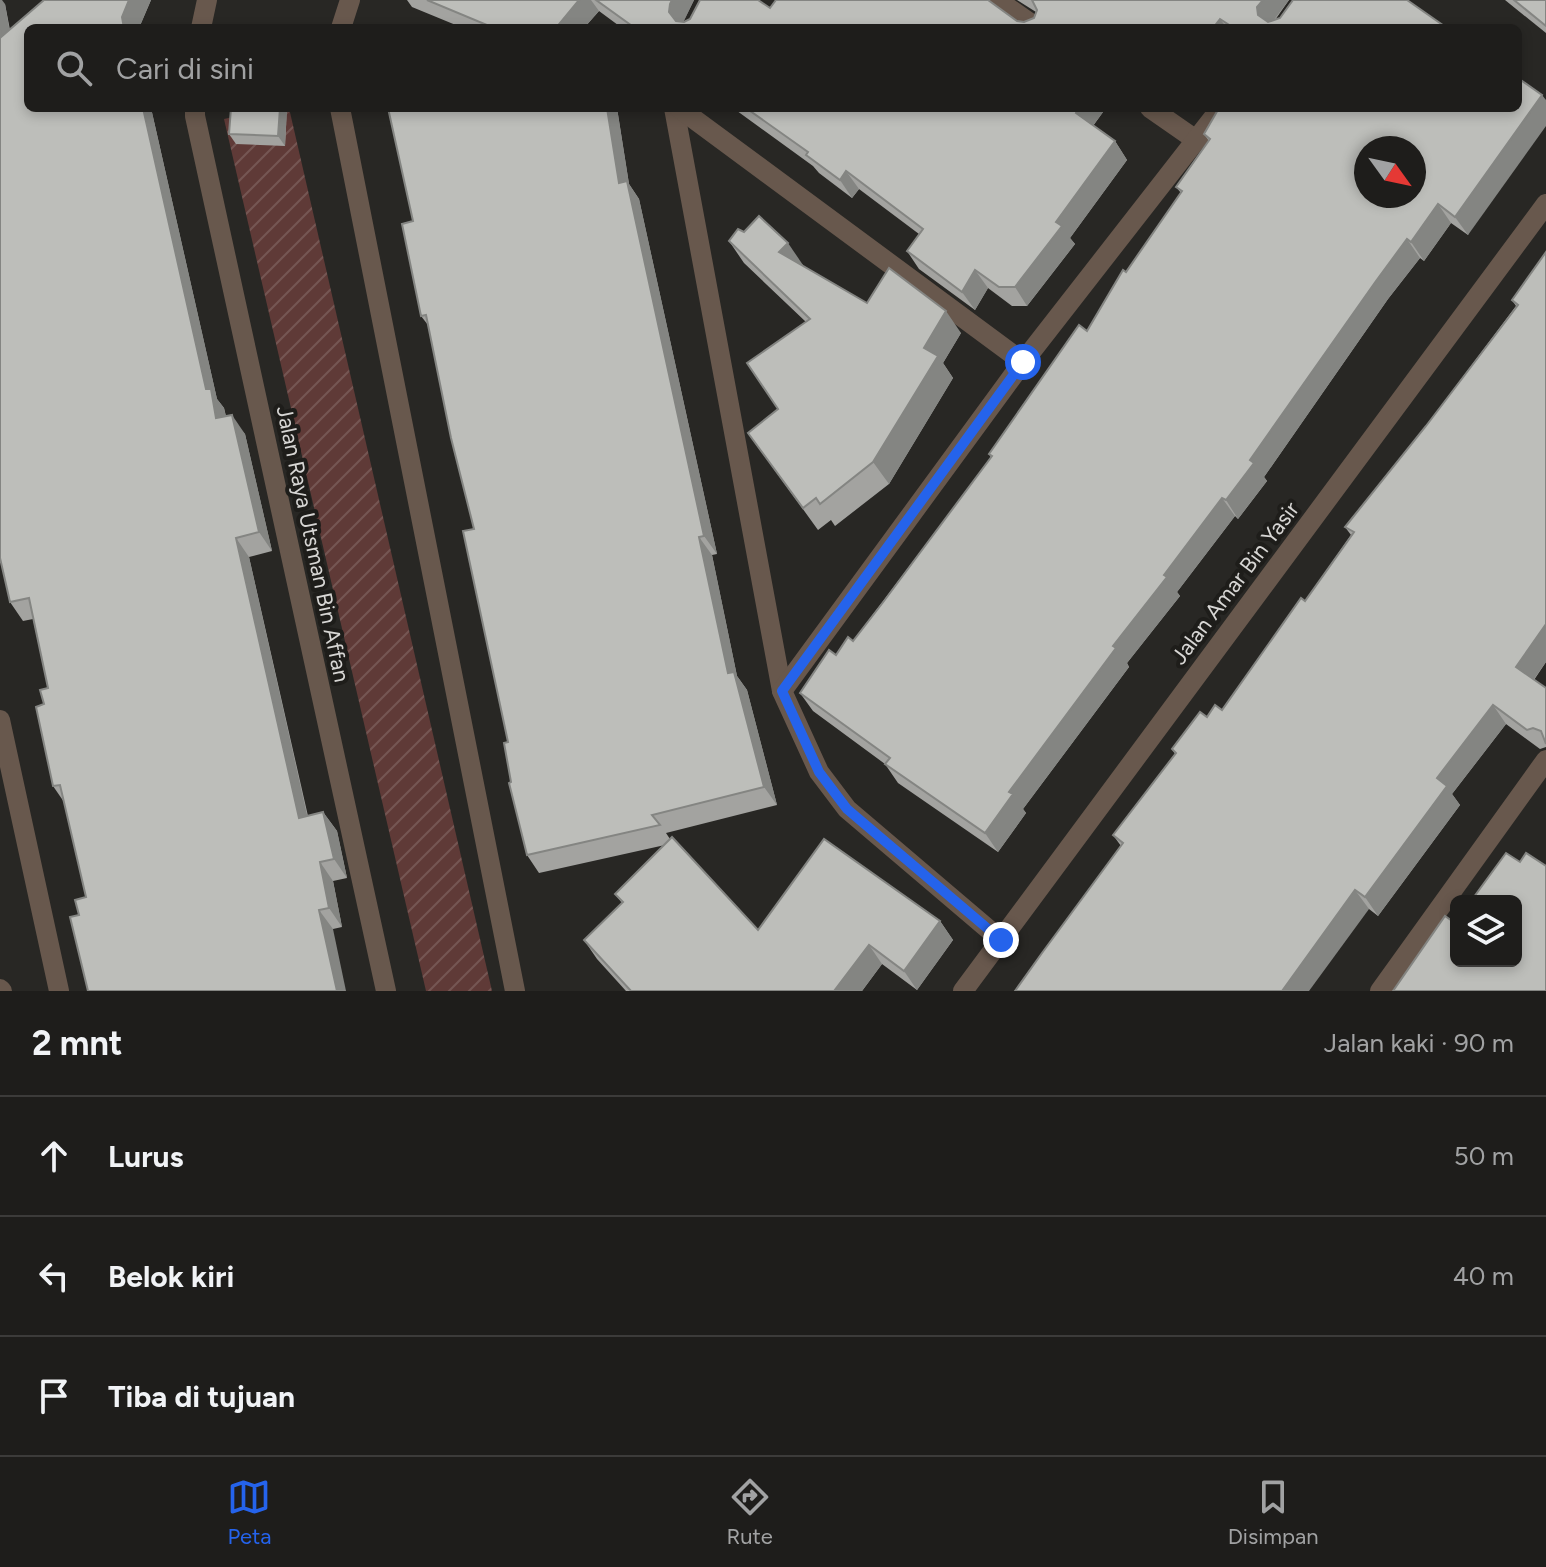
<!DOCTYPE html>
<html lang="id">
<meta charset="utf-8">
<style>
:root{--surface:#1e1d1b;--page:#2b2a28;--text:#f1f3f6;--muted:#a1a2a3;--line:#3c3b3a;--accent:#2563eb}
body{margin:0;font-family:Figtree,sans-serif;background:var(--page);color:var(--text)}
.controls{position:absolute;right:24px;bottom:24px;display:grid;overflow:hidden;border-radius:12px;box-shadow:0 4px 12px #0003}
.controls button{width:72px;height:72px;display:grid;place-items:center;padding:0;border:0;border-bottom:2px solid var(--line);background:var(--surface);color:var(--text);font:40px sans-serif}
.compass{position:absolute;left:1354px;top:136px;width:72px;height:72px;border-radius:50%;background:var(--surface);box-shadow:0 4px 12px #0003;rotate:123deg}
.stop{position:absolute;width:24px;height:24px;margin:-18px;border:6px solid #2563eb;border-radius:50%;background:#fff}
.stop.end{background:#2563eb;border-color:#fff;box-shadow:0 2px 8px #0008}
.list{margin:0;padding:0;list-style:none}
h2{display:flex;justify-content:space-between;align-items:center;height:104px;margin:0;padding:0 32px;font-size:34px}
h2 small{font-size:26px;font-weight:400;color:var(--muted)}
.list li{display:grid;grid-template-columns:52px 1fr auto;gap:24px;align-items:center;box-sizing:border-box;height:120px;padding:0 32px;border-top:2px solid var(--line)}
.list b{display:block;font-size:30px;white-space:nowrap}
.list em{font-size:26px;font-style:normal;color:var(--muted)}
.icon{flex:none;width:44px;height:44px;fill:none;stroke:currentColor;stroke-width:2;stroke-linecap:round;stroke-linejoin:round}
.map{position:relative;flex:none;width:1546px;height:991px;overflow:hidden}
.search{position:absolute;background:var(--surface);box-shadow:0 4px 12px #0003;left:24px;right:24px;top:24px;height:88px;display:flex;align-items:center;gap:20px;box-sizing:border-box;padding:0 28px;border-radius:12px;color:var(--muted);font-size:30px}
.sheet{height:464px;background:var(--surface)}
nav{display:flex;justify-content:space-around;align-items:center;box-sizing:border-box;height:112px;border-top:2px solid var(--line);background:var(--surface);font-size:22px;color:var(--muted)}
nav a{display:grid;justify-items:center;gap:4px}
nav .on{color:var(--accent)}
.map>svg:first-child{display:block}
</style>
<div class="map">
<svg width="1546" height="991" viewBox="0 0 1546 991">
<defs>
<pattern id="garden-furrows" width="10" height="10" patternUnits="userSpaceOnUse" patternTransform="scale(2)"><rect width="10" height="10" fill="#5f3a37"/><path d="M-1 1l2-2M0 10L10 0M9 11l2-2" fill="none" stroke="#755653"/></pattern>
</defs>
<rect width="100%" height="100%" fill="#282724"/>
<polygon fill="url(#garden-furrows)" points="273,108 289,108 492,991 426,991 224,119"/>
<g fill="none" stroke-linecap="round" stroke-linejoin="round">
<g stroke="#68584d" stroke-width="20">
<polyline points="997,0 1037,28"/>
<polyline points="201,28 207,0"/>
<polyline points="341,28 350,0"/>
<polyline points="195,108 195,116 386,991"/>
<polyline points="340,108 515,991"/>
<polyline points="674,108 782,691"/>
<polyline points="679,108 1023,362 782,691 819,772 847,809 1001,940"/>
<polyline points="1150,108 1196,140"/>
<polyline points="1023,362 1221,108"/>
<polyline points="0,720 59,991"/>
<polyline points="0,989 2,991"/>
<polyline points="963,991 1546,204"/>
<polyline points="1380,991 1546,760"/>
</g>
</g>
<g fill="#a3a3a0">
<polygon points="44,0 151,0 139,28 28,28 28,108 151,108 217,399 224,408 226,416 245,434 272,551 249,557 308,816 323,812 337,831 347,878 333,881 342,927 333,929 79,915 86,897 64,802 53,786 44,704 48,688 33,619 23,621 10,602 5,4 10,30"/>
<polygon points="407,0 694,0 683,22 770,8 1017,21 1024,22 1034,18 1036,12 1017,0 1289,0 1275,20 1447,28 622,28 599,11 584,28 463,28 412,7"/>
<polygon points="1505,0 1546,0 1546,33"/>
<polygon points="231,108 287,108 285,146 236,144 229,134"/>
<polygon points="388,108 617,108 629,184 639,199 717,554 712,555 737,676 747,690 777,805 666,833 670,839 758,930 940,921 953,940 917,990 882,964 862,991 626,991 597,959 584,940 622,903 615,894 665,845 539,873 527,855 511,782 508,742 474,529 428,325 421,316 413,221"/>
<polygon points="733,108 1106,108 1093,126 1115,141 1127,160 1070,238 1075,244 1027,306 1012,306 988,288 975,310 919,269 907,251 919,234 859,189 852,198 819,173 813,166"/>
<polygon points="1518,108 1468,235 1451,223 1424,261 1420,258 1388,299 1264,477 1267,481 1238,519 1235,516 1177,592 1180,596 1127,663 1129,667 1023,809 1026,813 998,852 898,783 885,764 813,711 800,693 836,655 853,641 991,458 989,454 1087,331 1126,272 1181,193 1176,187 1209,141 1204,134"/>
<polygon points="729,241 803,265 802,266 867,303 961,333 943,363 953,378 889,484 835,526 831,520 818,530 748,433 778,409 806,322 744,263"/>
<polygon points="1546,252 1546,662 1534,680 1546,688 1546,747 1540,749 1506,724 1452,794 1460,805 1378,916 1369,909 1121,846 1113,835 1175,754 1172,749 1207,717 1222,710 1305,601 1351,535 1345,527 1426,426 1516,306 1512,300"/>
</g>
<g fill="#848582">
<polygon points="0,0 2,0 5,4 14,56 1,37 0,30"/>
<polygon points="129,0 151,0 139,28 124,28 122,17"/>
<polygon points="579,0 591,0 599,11 584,28 556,28"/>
<polygon points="672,0 694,0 683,23 683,28 669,12 670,4"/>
<polygon points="1263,0 1289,0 1270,25 1258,15 1257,7"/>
<polygon points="1220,19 1227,28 1213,28"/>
<polygon points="1542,95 1546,100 1546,126 1468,235 1455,217"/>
<polygon points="143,108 151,108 217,399 224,408 230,437 216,418 206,389"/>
<polygon points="280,108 287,108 285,146 278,136"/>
<polygon points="607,108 617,108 629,184 639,199 717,554 704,536 619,183"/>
<polygon points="1079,108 1106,108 1089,131 1076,113"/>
<polygon points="1115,141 1127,160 1070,238 1075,244 1027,306 1015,287 1056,222"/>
<polygon points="846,171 859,189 852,198 840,180"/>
<polygon points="1438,204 1451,223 1424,261 1411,242"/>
<polygon points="1407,239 1420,258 1388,299 1264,477 1267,481 1238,519 1226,500 1250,460 1376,281"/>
<polygon points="788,243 803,265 794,274 779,252"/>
<polygon points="975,270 988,288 975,310 962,292"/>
<polygon points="946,311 961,333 943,363 953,378 889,484 873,462 924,348"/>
<polygon points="232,415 245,434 272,551 259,532"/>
<polygon points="1222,498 1235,516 1177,592 1180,596 1127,663 1129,667 1023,809 1026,813 998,852 985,833 1009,792 1164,575"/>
<polygon points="699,537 712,555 737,676 747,690 777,805 764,787 728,673"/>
<polygon points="236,538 249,557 312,837 299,818"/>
<polygon points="1546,624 1546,662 1529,686 1516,667"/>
<polygon points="1493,705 1506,724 1452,794 1460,805 1378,916 1365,897 1437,778"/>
<polygon points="323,812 337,831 347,878 334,859"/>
<polygon points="320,862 333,881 342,927 329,908"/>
<polygon points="1355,890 1369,909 1309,991 1282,991"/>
<polygon points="319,910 333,929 346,991 337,991"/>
<polygon points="940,921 953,940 917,990 904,971"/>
<polygon points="869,945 882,964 862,991 834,991"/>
</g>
<g fill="#bdbeba" stroke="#848582" stroke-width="2" fill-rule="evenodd">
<polygon points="44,0 129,0 122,17 124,28 28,28 28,108 143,108 206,389 211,389 216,418 232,415 259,532 236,538 299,818 323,812 334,859 320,862 329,908 319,910 337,991 88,991 70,917 79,915 75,900 86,897 60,785 53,786 36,707 44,704 40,690 48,688 29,598 10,602 0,558 0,30 1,37"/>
<polygon points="427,0 579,0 556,28 494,28"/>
<polygon points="596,0 672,0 670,4 669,12 676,21 684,22 690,19 700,0 758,0 770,8 776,0 988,0 1017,21 1024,22 1034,18 1037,10 1032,0 1263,0 1257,7 1258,15 1268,22 1280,18 1293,0 1407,0 1447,28 1234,28 1220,19 1213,28 635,28"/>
<polygon points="1514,0 1546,0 1546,26"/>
<path d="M1518,78L1542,95L1455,217L1438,204L1411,242L1407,239L1376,281L1250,460L1254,463L1226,500L1222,498L1164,575L1167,577L1113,646L1116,648L1009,792L1013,794L985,833L885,764L890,758L800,693L829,650L836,655L848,637L853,641L884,601L992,456L989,454L1079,325L1087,331L1123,270L1126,272L1182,191L1176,187L1210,139L1204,134L1219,108H1518ZM1366,148H1414V196H1366Z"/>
<polygon points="231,108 280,108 278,136 229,134"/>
<polygon points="388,108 607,108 619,183 627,181 704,536 699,537 728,673 734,672 764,787 652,815 660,825 527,855 509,783 511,782 504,743 508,742 463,531 474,529 451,438 426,315 421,316 402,224 413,221"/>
<polygon points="746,108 1079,108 1076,113 1115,141 1056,222 1062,226 1015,287 999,287 975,270 962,292 907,251 923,229 846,171 840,180 806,155 808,152"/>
<polygon points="759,216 788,243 779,252 867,303 889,268 946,311 924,348 938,356 873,462 820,504 816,498 803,508 748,433 778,409 747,363 810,319 729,241 738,229 744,232"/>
<polygon points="1546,252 1546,624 1516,667 1546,688 1546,744 1541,731 1533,728 1527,730 1493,705 1437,778 1447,786 1365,897 1355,890 1282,991 1015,991 1042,953 1123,843 1113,835 1176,753 1172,749 1200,712 1207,717 1215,705 1222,710 1301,598 1305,601 1354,532 1345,527 1426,426 1518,305 1512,300"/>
<polygon points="672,837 758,930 824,839 940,921 904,971 869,945 834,991 631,991 584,940 623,902 615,894"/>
<polygon points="1506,853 1520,862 1526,853 1546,866 1546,991 1393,991 1445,916 1455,923 1456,922 1456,961 1516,961 1516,901 1471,901"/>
</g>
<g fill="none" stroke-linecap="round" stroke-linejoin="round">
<polyline stroke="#2563eb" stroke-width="10" points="1001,940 847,809 819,772 782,691 1023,362"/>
</g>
<g text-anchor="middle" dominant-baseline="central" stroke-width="8" stroke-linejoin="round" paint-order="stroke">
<g font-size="22" fill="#d7d6d4" stroke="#1e1d1a">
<text transform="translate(313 544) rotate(78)">Jalan Raya Utsman Bin Affan</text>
<text transform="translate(1235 583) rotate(-53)">Jalan Amar Bin Yasir</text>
</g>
</g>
</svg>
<div class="controls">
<button><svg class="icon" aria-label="layers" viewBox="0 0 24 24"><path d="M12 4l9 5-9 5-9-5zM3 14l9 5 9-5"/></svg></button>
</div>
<svg class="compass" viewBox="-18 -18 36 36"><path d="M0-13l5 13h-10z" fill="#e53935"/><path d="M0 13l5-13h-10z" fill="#a1a2a3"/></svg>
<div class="stop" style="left:1023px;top:362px"></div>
<div class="stop end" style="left:1001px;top:940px"></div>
<div class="search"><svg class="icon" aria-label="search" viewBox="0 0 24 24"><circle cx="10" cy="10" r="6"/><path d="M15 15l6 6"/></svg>Cari di sini</div>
</div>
<section class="sheet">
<h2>2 mnt<small>Jalan kaki · 90 m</small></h2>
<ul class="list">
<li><svg class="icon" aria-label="ahead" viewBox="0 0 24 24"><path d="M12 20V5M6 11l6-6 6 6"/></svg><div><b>Lurus</b></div><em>50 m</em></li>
<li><svg class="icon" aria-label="left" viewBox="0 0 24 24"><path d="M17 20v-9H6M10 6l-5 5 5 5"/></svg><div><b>Belok kiri</b></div><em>40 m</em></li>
<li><svg class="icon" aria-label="arrive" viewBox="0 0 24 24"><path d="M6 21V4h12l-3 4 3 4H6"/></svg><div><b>Tiba di tujuan</b></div></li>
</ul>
</section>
<nav>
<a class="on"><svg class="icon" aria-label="map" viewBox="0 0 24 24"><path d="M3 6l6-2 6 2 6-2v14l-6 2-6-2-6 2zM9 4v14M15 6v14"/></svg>Peta</a>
<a><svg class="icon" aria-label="directions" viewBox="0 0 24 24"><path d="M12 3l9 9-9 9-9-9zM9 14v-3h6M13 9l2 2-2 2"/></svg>Rute</a>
<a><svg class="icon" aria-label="saved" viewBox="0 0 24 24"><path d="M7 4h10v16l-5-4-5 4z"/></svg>Disimpan</a>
</nav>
